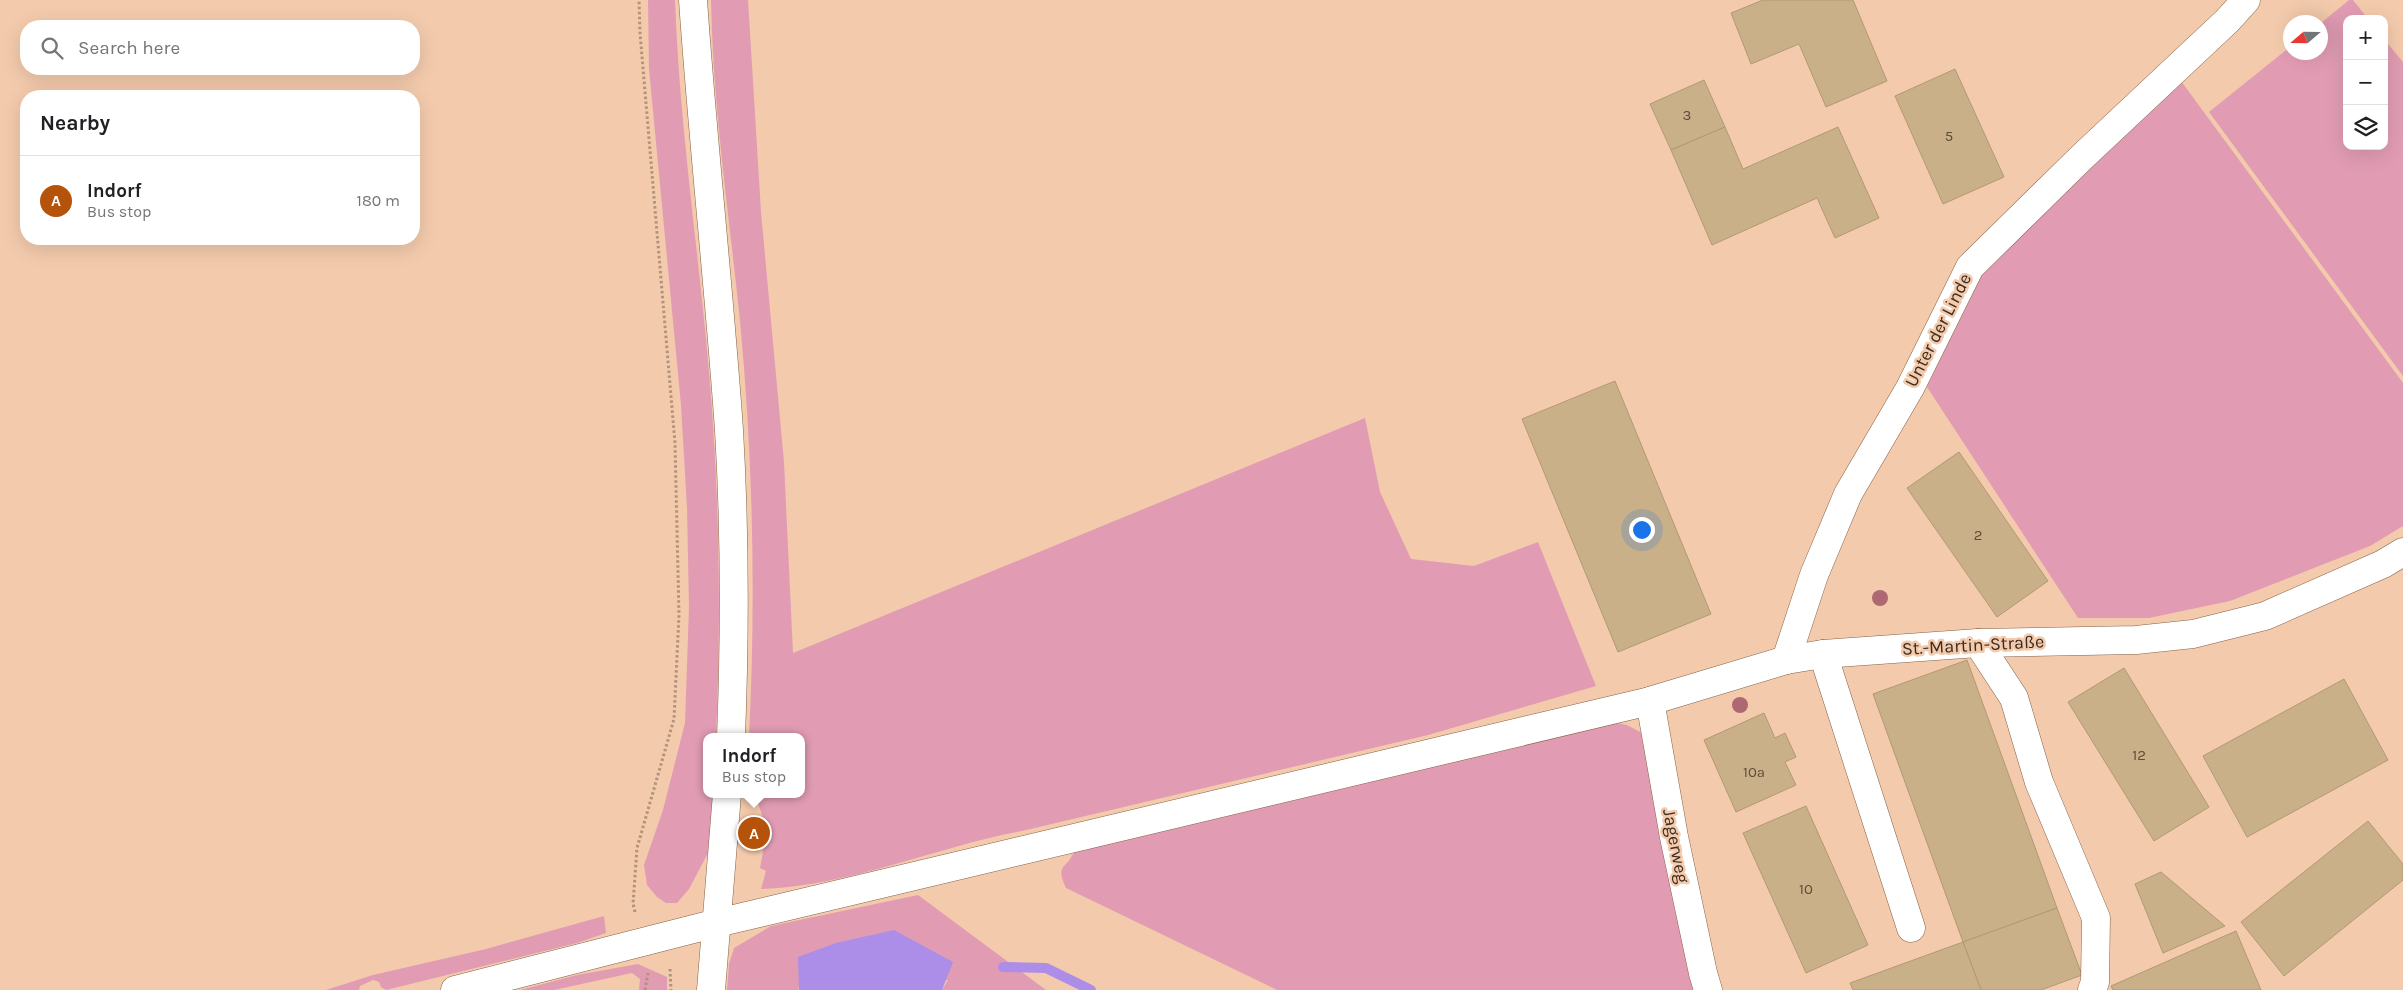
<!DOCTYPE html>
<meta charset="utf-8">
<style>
:root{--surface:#fff;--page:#f2f2f2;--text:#202124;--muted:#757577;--line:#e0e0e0;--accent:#b45309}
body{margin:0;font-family:Karla,sans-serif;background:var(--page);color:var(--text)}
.controls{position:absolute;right:15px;top:15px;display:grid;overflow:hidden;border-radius:10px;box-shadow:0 5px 20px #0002}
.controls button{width:45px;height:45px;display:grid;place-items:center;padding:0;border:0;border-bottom:1px solid var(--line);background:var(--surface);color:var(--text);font:25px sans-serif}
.compass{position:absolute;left:2283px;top:15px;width:45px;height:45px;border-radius:50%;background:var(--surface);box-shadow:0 5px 20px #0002;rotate:250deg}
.you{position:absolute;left:1641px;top:529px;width:18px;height:18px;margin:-12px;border:4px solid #fff;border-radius:50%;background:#1a73e8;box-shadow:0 0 0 8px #1a73e833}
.badge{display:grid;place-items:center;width:32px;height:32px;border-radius:50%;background:var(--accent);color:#fff;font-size:16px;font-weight:700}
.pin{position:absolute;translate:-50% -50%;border:2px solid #fff;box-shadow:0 1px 5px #0006}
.popup{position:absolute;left:703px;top:733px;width:102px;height:65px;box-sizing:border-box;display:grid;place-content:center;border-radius:10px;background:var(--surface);filter:drop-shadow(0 1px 4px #0005);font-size:16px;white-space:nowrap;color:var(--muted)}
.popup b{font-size:19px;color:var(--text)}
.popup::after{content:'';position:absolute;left:50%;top:100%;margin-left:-10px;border:10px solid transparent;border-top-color:var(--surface)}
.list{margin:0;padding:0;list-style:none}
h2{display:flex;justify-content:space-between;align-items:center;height:65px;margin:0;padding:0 20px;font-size:21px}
h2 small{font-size:16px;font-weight:400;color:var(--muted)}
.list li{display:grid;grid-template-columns:32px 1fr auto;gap:15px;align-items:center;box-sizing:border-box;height:90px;padding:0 20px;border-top:1px solid var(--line)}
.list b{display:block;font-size:19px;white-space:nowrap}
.list p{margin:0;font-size:16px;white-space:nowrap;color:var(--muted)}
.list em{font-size:16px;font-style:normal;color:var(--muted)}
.icon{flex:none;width:28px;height:28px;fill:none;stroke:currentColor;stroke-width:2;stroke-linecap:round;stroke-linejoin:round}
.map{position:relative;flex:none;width:2403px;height:990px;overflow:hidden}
.search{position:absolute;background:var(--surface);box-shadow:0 5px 20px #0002;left:20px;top:20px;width:400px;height:55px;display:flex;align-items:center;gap:12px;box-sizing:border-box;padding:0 18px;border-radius:20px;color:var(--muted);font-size:19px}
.panel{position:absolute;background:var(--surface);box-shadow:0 5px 20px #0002;left:20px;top:90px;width:400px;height:155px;border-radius:20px}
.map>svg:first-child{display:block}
</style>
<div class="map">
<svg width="2403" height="990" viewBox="0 0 2403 990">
<rect width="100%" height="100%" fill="#f3caac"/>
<g fill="#e19cb3">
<path d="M648,0H675C679,114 695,226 706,339C719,471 722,605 716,737H706V794H713L708,853L689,889L677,903H666L657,897L647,885L644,865L663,810L685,723L689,607L687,508L681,405L649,69Z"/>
<path d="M711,0H748L761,212L784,462L793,653L1365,418L1380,492L1411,559L1474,566L1538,542L1596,686L1428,735L1022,831C935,847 851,886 761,889L766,871L760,868L767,830L755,794H802V737H749C756,599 753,458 740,321C729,214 713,108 711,0Z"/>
<polygon points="2349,0 2353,0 2368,19 2347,19 2347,146 2384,146 2384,39 2403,62 2403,376 2209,112 2290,47 2290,52 2320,52 2321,23"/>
<polygon points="2181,81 2403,383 2403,526 2370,546 2230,601 2149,618 2078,618 1927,387 1980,273"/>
<path d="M1617,723L1627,725L1642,733L1646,745L1697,990H1277L1066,888C1055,864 1066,870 1074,852Z"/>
<polygon points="918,895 1046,990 942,990 948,980 798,987 799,990 727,990 729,964 734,948 771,926"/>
<polygon points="604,916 606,933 577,943 386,990 381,987 379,982 373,980 360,986 359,990 326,990 373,975 486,949"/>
<polygon points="638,964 667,977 667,990 639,990 640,979 632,973 554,990 520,990 577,975"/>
</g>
<polygon fill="#ac8de8" points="894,930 953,962 942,990 799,990 798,957 836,943"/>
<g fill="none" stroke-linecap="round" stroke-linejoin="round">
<polyline stroke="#ac8de8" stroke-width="10" points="1003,967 1046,968 1091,990"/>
</g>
<g fill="#cab089" stroke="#b29973">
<polygon points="1763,0 1853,0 1887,81 1826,107 1799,44 1751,64 1731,13"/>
<polygon points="1955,69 2004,177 1943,204 1895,96"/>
<polygon points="1704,80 1725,127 1671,150 1650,104"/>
<polygon points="1725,127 1743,169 1838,127 1879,218 1835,238 1817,198 1712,245 1671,150"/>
<polygon points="1615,381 1711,614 1618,652 1522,419"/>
<polygon points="1959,452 2048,581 1997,617 1907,488"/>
<polygon points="1967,660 2057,908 1963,942 1873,694"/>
<polygon points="2124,668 2209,807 2154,841 2068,702"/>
<polygon points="2344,679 2388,760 2247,837 2203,756"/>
<polygon points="1764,713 1775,738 1785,733 1796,757 1785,762 1796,785 1736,812 1704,740"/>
<polygon points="1806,806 1868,945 1806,973 1743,833"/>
<polygon points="2368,821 2403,864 2403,880 2284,976 2241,922"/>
<polygon points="2161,872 2225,926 2163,953 2135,884"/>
<polygon points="2057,908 2082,975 2041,990 1981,990 1963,942"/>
<polygon points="2236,931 2261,990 2113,990 2111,986"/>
<polygon points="1963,942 1981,990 1853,990 1850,983"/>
</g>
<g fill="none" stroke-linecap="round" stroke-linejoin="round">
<g stroke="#856146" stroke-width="29">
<g id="minor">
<path d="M693,0C703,144 719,287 729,430C735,532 735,635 731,737"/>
<polyline points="1978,643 2014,698 2039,782 2096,918 2095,982 2092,990"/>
<polyline points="1823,654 1911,928"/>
<polyline points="1786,660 1814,575 1848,494 1910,388 1970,267 2082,157 2227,21 2246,0"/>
<polyline points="1650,701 1674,837 1703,973 1708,990"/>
<polyline points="455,990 717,923 1650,701 1786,660 1823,654 1978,643 2136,640 2193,634 2265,616 2383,564 2403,552"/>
<polyline points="711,990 727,794"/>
</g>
</g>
<g stroke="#b1927a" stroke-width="3" stroke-dasharray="2.5 2.5" stroke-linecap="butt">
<polyline points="635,912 633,904 637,848 674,719 679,615 675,443 640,33 639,0"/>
<polyline points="670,969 671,990"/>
<polyline points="645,990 648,973"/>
</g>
<use href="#minor" stroke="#fff" stroke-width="28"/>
</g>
<g fill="#ad6871">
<circle cx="1880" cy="598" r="8"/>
<circle cx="1740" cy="705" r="8"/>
</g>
<g text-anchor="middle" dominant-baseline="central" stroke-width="5" stroke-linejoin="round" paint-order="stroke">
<g font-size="15" fill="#5f4d3a">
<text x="1687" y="115">3</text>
<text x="1949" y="136">5</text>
<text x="1978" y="535">2</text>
<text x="2139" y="755">12</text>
<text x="1754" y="772">10a</text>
<text x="1806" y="889">10</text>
</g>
<g font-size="18" fill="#3b2c20" stroke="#f3caac">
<text transform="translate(1938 330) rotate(-63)">Unter der Linde</text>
<text transform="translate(1973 645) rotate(-3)">St.-Martin-Straße</text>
<text transform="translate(1676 846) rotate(79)">Jagerweg</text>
</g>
</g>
</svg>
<div class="controls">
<button>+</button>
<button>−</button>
<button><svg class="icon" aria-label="layers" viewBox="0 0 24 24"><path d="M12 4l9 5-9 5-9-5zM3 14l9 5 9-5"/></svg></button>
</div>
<svg class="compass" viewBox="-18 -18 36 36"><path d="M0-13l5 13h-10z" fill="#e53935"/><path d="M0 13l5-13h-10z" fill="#757577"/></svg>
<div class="you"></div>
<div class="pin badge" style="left:754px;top:833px">A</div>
<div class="popup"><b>Indorf</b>Bus stop</div>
<div class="search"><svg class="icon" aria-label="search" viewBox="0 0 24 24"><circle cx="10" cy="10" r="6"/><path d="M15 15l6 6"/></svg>Search here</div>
<section class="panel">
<h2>Nearby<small></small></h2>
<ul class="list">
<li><span class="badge">A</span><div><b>Indorf</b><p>Bus stop</p></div><em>180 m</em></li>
</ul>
</section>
</div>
